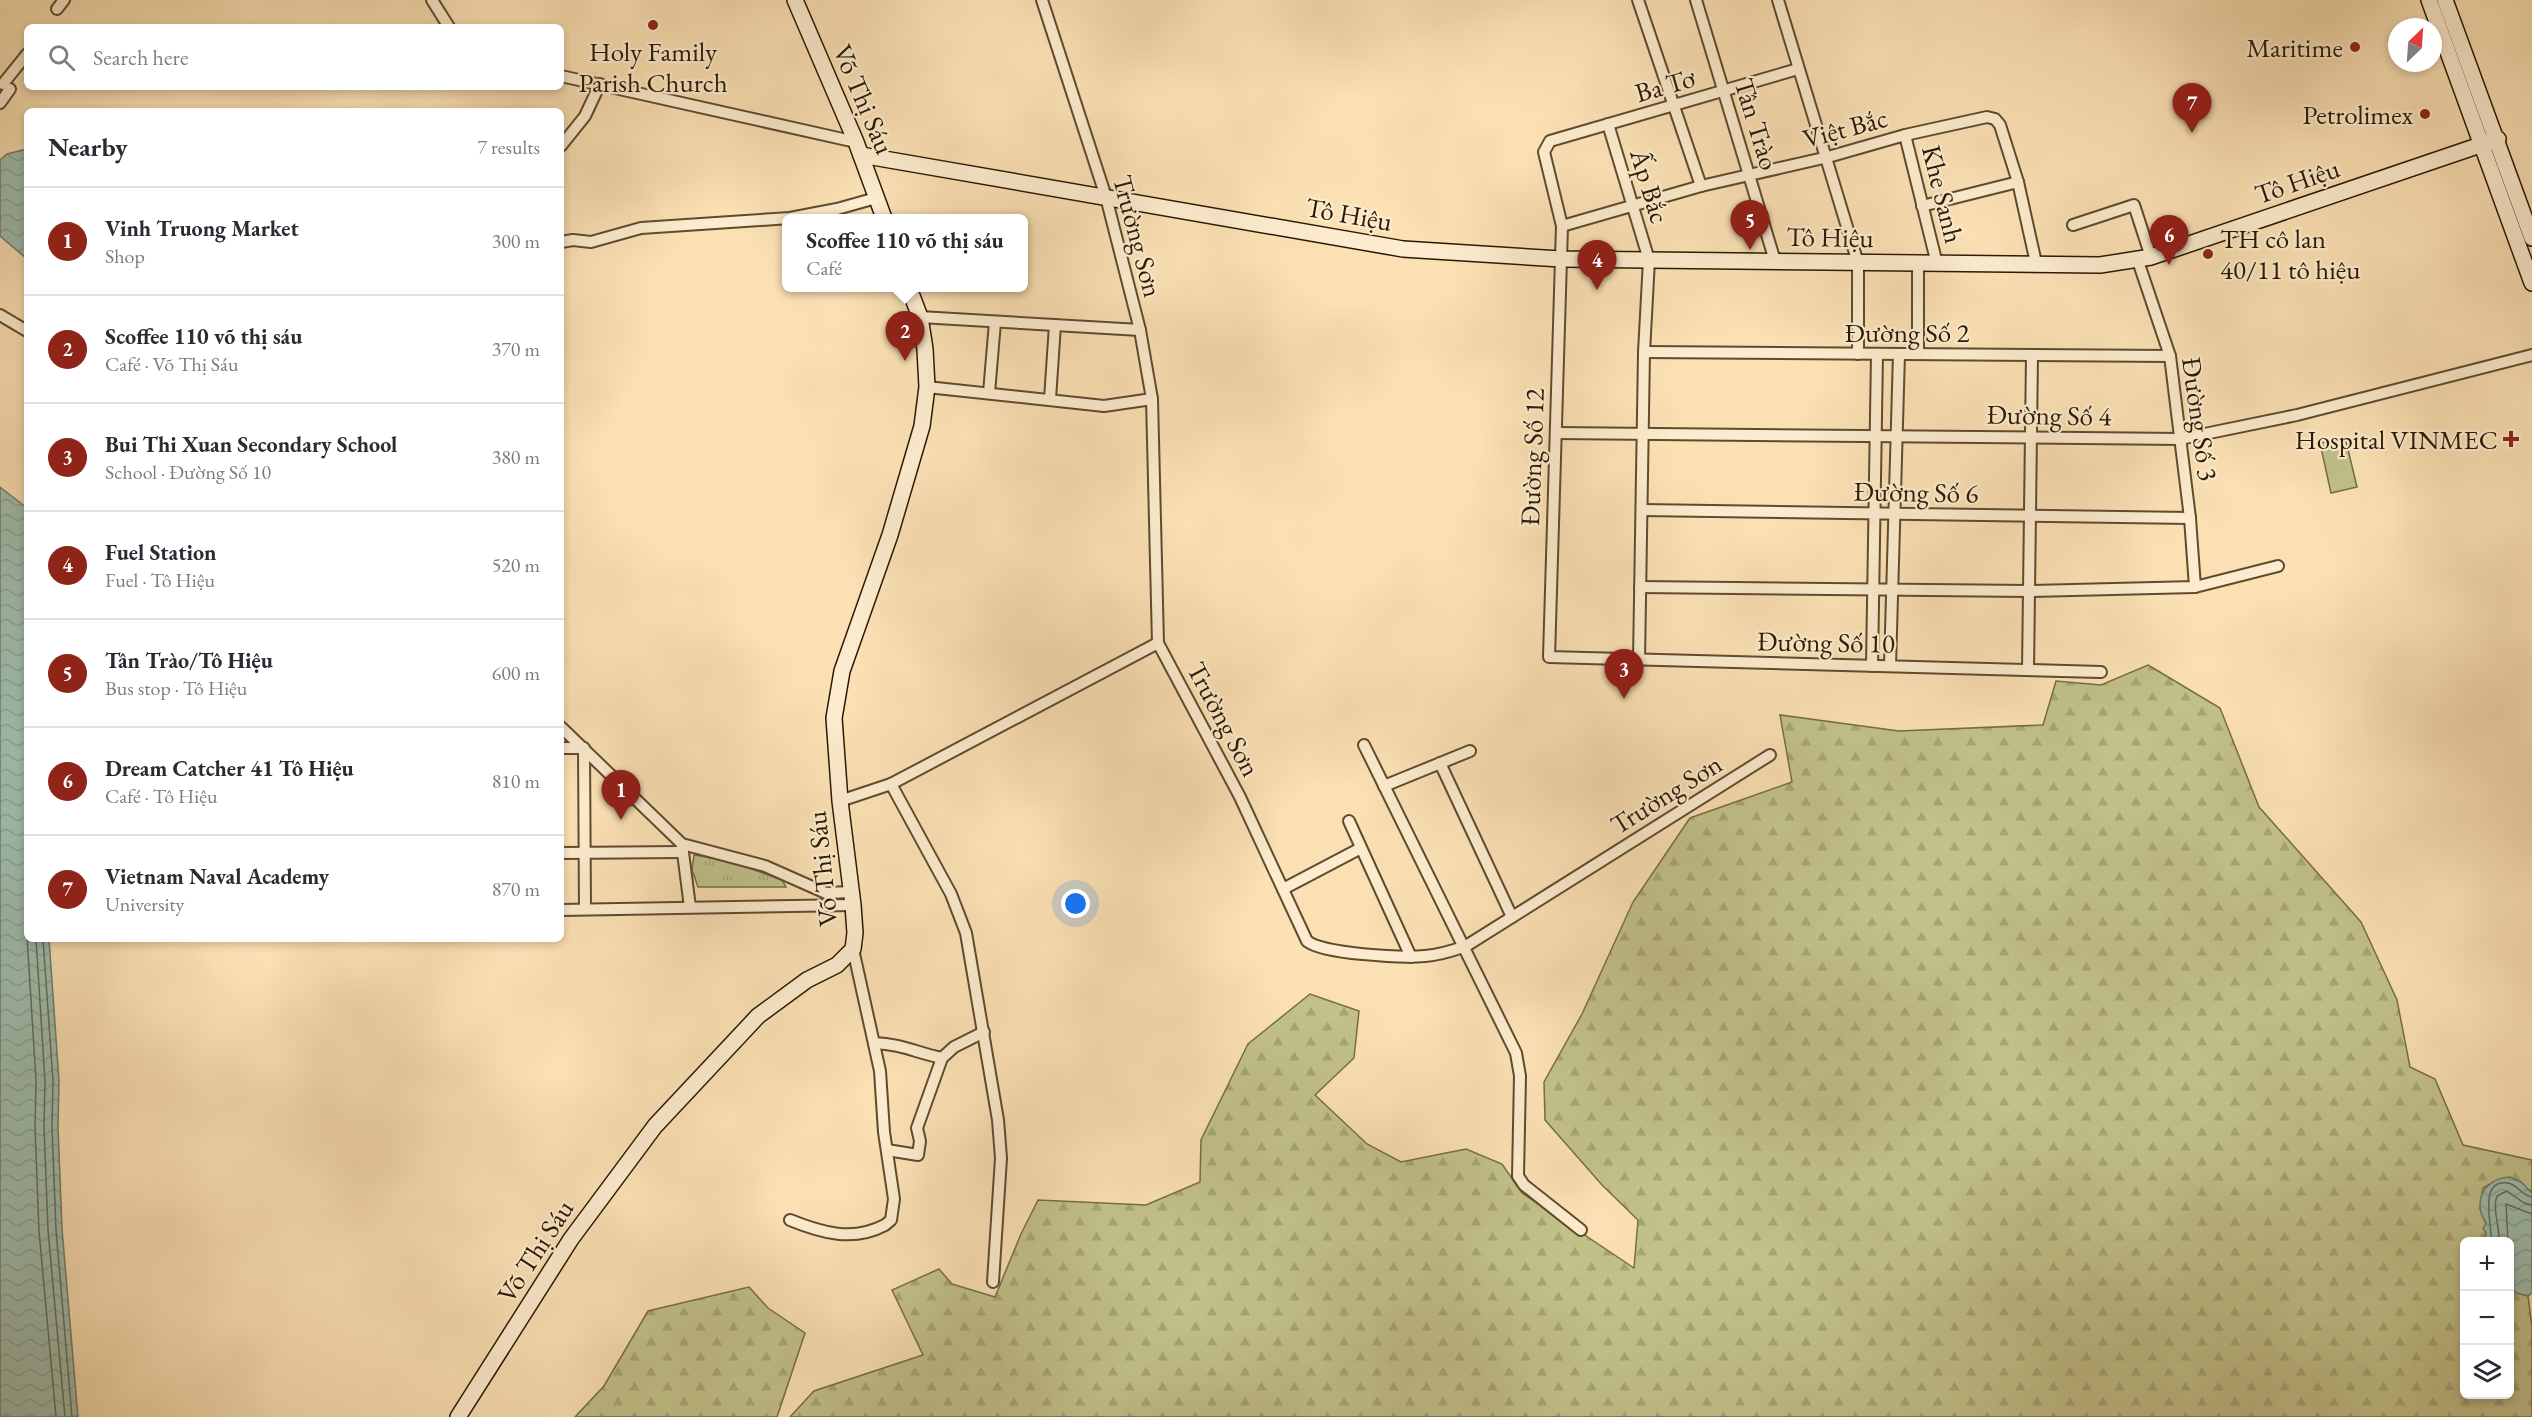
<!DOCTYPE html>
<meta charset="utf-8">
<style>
:root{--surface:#fff;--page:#f7f7f7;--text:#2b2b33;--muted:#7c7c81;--line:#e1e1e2;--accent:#8f2418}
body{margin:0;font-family:"EB Garamond",serif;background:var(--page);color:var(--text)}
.controls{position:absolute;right:18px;bottom:18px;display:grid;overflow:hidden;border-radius:9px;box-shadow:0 3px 9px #0003}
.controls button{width:54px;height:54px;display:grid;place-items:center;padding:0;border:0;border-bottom:2px solid var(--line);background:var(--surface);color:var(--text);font:30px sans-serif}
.compass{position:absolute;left:2388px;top:18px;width:54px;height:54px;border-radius:50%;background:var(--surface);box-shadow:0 3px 9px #0003;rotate:25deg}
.you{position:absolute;left:1076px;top:904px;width:21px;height:21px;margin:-15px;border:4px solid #fff;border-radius:50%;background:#1a73e8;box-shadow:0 0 0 9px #1a73e833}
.badge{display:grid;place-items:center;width:39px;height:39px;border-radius:50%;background:var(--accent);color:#fff;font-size:20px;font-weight:700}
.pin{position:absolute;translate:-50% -50px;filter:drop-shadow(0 2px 3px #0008)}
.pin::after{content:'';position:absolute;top:32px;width:21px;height:18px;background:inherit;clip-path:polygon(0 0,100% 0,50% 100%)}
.popup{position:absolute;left:782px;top:214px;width:246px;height:78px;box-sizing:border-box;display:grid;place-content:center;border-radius:9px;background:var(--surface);filter:drop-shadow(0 2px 4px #0005);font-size:20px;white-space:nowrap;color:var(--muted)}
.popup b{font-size:22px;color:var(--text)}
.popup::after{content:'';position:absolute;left:50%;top:100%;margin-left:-12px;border:12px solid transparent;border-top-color:var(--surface)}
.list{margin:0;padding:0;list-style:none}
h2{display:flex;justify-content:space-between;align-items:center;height:78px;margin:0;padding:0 24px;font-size:26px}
h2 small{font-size:20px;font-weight:400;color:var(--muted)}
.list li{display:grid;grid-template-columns:39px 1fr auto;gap:18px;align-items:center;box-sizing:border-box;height:108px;padding:0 24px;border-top:2px solid var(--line)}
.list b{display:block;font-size:22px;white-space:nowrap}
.list p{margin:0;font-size:20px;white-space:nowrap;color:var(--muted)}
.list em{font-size:20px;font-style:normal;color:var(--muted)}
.icon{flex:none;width:33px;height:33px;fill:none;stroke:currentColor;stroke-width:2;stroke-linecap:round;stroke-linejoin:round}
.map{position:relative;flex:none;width:2532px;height:1417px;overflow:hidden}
.search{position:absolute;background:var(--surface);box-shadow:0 3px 9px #0003;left:24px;top:24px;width:540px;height:66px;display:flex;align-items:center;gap:15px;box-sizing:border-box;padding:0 21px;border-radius:9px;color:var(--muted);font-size:22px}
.panel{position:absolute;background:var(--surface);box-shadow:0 3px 9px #0003;left:24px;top:108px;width:540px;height:834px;border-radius:9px}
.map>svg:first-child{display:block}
</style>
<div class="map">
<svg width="2532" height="1417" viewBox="0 0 2532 1417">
<defs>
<pattern id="forest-firs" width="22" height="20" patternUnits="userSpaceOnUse" patternTransform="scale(1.5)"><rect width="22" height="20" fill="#c2c18a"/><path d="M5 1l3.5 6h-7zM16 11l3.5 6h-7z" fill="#a7a575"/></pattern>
<pattern id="park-tufts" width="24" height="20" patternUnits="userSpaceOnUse" patternTransform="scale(1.5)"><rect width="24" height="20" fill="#c2c18a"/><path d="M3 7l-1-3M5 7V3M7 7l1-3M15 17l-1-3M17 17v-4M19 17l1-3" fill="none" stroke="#a7a575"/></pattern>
<pattern id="water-waves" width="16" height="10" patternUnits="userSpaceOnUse" patternTransform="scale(1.5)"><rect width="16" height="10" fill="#9ebdae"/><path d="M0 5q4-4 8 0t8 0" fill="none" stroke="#88a294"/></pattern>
</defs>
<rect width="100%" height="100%" fill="#fae0b3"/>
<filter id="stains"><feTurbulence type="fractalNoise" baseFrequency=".00333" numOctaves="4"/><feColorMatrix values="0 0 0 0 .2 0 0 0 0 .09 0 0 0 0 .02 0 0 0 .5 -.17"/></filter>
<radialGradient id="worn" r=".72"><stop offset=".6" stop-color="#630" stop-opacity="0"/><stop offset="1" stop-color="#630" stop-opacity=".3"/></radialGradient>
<polygon fill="#c2c18a" stroke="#766d46" stroke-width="1.5" points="2345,437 2357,487 2331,493 2320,443"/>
<g fill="url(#forest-firs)" stroke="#766d46" stroke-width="1.5">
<path d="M2148,665L2220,708L2259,807L2361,922L2397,1000L2410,1067L2435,1079L2463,1145L2532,1160V1193C2510,1175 2509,1173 2483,1188L2481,1199L2486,1223L2485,1241L2464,1242V1394H2510V1270L2517,1293L2528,1296L2532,1327V1417H790L814,1391L923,1355L892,1290L939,1269L952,1284L995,1297L1021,1234L1038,1200L1146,1205L1200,1182L1201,1140L1248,1044L1310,994L1359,1011L1354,1058L1315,1095L1367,1144L1401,1162L1466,1149L1502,1164L1522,1193L1634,1268L1638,1220L1602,1185L1545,1120L1544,1082L1582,1014L1633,902L1690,818L1792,782L1780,715L1899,731L2043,725L2056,681L2101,685Z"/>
<polygon points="749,1287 768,1308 805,1333 777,1417 575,1417 604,1386 648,1311"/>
</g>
<polygon fill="url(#park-tufts)" stroke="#766d46" stroke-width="1.5" points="694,855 730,861 782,880 786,887 698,887 692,870"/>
<g fill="url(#water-waves)" stroke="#707b69" stroke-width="1.5">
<polygon points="27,149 27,259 0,236 0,160 7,154"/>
<polygon points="0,487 27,508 27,939 49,939 59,1081 58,1127 62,1229 78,1417 0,1417"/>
<path d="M2510,1177L2521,1182L2532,1193V1293L2528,1296L2516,1293L2511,1287L2514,1282L2510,1270V1242L2485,1241L2486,1232L2483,1229L2486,1223C2472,1201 2484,1179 2510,1177Z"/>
</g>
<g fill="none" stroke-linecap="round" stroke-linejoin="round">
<g stroke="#646b58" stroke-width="1.5">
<polyline points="27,936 36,1081 35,1127 39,1231 56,1417"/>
<polyline points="36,939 45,1081 44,1127 48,1230 65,1417"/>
<polyline points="43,939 53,1081 52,1127 56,1230 72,1417"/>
<path d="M2491,1242C2493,1226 2477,1179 2508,1183C2518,1185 2522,1196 2532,1197"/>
<path d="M2499,1242C2500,1227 2492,1209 2497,1196L2507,1191L2524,1203L2532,1205"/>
<polyline points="2508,1242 2506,1204 2532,1214"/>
</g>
<g stroke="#5e4b2e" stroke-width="14">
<g id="street">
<polyline points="432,0 449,27"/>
<path d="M1042,0L1106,197L1140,330L1152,399L1158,643L1240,797L1307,941C1323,954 1401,958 1425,956C1439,955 1452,951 1466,946L1770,755"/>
<polyline points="1638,0 1701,186"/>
<polyline points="1696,0 1775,261"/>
<polyline points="1778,0 1858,263 1858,354"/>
<polyline points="57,9 64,0"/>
<polyline points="1798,69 1550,141 1544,152 1562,226 1549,657 2101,672"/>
<polyline points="561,76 856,142"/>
<polyline points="3,84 27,54"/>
<polyline points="0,103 10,89"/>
<polyline points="1608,124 1649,260 1644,352 1639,660"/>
<polyline points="1905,135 1937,264"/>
<polyline points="561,146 585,116 600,84"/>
<polyline points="1922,206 2018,182"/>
<polyline points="2073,225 2134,205 2151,257"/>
<polyline points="1562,226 1701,186 1828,157 1905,135 1987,117 1995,119 2000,125 2018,182 2036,263"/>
<polyline points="561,242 573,240 591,242 641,228 790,218 837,209 876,198"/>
<polyline points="2138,261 2170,356 2190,518 2195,587"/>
<polyline points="0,315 27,331"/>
<polyline points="920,317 1140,330"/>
<polyline points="1644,352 2170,356"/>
<polyline points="1918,354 1918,264"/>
<polyline points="927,387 1104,406 1152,399"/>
<polyline points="989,393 995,322"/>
<polyline points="1050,399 1055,325"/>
<polyline points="1556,433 2180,439 2297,415 2532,355"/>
<polyline points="1642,510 2190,518"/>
<polyline points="1640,587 2029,591 2195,587 2278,566"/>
<polyline points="1872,666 1877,354"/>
<polyline points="1890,666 1899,354"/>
<polyline points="2028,670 2032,355"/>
<polyline points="561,727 682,844 765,866 826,893 852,892"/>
<polyline points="1364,745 1516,1053 1520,1076 1518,1176 1524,1185 1581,1230"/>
<polyline points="561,748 584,748 585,909"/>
<polyline points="1440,763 1512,917"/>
<polyline points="1384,786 1470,751"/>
<polyline points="840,801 891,784"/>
<polyline points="1349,821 1411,957"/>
<polyline points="682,845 690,907"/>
<polyline points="561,853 683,852"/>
<polyline points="1283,889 1361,848"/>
<polyline points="561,910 853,905"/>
<path d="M874,1043C902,1044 917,1053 942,1058"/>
<polyline points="887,1150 918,1155 920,1141 917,1128 942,1058 954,1047 984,1032"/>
<path d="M790,1220C822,1233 853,1242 885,1225L891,1220L894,1199L884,1132L880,1071L853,949"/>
<polyline points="993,1282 1001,1158 998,1120 966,933 951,894 891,784 1158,643"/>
</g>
</g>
<g stroke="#2a1901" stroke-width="18">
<g id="secondary">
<polyline points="795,0 856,142 884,218"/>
<polyline points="2429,0 2532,283"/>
<polyline points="2445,0 2532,238"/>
<polyline points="861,155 1403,249 1561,259 2100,265 2151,257 2498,139"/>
<polyline points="458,1417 571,1239 655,1126 758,1016 807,980 837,965 853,949 855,933 853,905 840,801 834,718 842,671 890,535 922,426 927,387 925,349 920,317 909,288"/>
</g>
</g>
<use href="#street" stroke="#fcebce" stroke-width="10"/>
<use href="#secondary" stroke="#fcebce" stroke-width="15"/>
</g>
<g fill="#8f2418" stroke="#fcebce" stroke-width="2">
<circle cx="653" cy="25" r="6"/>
<circle cx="2355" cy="47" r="6"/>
<circle cx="2425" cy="114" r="6"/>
<circle cx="2208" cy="254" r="6"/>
<path d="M2508 430h6v6h6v6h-6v6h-6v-6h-6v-6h6z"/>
</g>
<g text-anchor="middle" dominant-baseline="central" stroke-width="4.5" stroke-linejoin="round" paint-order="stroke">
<g font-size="27" fill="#2a1901" stroke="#fcebce" text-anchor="end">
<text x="2343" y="47">Maritime</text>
<text x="653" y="51" text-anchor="middle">Holy Family<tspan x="653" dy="31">Parish Church</tspan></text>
<text x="2413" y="114">Petrolimex</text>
<text x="2220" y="238" text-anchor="start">TH cô lan<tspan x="2220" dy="31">40/11 tô hiệu</tspan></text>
<text x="2498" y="439">Hospital VINMEC</text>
</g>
<g font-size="27" fill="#2a1901" stroke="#fcebce">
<text transform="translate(1665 85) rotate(-16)">Ba Tơ</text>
<text transform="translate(864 99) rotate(67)">Võ Thị Sáu</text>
<text transform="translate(1757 124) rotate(73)">Tân Trào</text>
<text transform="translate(1845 128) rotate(-15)">Việt Bắc</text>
<text transform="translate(2297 181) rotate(-19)">Tô Hiệu</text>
<text transform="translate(1650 186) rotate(73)">Ấp Bắc</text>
<text transform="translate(1943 194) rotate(76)">Khe Sanh</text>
<text transform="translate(1349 214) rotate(10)">Tô Hiệu</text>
<text transform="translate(1138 236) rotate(75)">Trường Sơn</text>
<text transform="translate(1830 237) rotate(1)">Tô Hiệu</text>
<text x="1907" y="332">Đường Số 2</text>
<text transform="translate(2049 415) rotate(1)">Đường Số 4</text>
<text transform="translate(2200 419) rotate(82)">Đường Số 3</text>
<text transform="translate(1532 457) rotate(-88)">Đường Số 12</text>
<text transform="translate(1916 492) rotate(1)">Đường Số 6</text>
<text transform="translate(1826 642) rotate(1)">Đường Số 10</text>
<text transform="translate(1224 719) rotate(62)">Trường Sơn</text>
<text transform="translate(1666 794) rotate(-32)">Trường Sơn</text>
<text transform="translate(822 869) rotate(-96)">Võ Thị Sáu</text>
<text transform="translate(535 1251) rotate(-57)">Võ Thị Sáu</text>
</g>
</g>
<rect width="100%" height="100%" filter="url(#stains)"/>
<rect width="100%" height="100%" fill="url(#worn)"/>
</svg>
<div class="controls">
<button>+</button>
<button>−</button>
<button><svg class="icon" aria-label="layers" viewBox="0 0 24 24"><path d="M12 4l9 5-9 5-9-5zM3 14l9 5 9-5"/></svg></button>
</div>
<svg class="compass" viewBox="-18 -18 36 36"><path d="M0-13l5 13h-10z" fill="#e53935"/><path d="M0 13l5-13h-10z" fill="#7c7c81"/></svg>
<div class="you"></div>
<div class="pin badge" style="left:621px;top:820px">1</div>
<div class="pin badge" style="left:905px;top:361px">2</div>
<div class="popup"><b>Scoffee 110 võ thị sáu</b>Café</div>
<div class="pin badge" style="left:1624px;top:699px">3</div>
<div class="pin badge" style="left:1597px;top:290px">4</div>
<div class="pin badge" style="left:1750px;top:250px">5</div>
<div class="pin badge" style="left:2169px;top:265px">6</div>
<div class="pin badge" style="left:2192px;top:133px">7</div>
<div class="search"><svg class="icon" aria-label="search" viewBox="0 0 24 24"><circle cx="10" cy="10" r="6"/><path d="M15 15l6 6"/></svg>Search here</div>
<section class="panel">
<h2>Nearby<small>7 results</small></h2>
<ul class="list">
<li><span class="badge">1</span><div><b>Vinh Truong Market</b><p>Shop</p></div><em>300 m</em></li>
<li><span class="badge">2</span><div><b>Scoffee 110 võ thị sáu</b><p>Café · Võ Thị Sáu</p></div><em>370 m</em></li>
<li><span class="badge">3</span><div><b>Bui Thi Xuan Secondary School</b><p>School · Đường Số 10</p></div><em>380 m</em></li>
<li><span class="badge">4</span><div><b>Fuel Station</b><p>Fuel · Tô Hiệu</p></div><em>520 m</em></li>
<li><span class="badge">5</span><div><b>Tân Trào/Tô Hiệu</b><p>Bus stop · Tô Hiệu</p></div><em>600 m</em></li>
<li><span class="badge">6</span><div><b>Dream Catcher 41 Tô Hiệu</b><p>Café · Tô Hiệu</p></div><em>810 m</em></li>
<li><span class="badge">7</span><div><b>Vietnam Naval Academy</b><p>University</p></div><em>870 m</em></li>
</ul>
</section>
</div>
